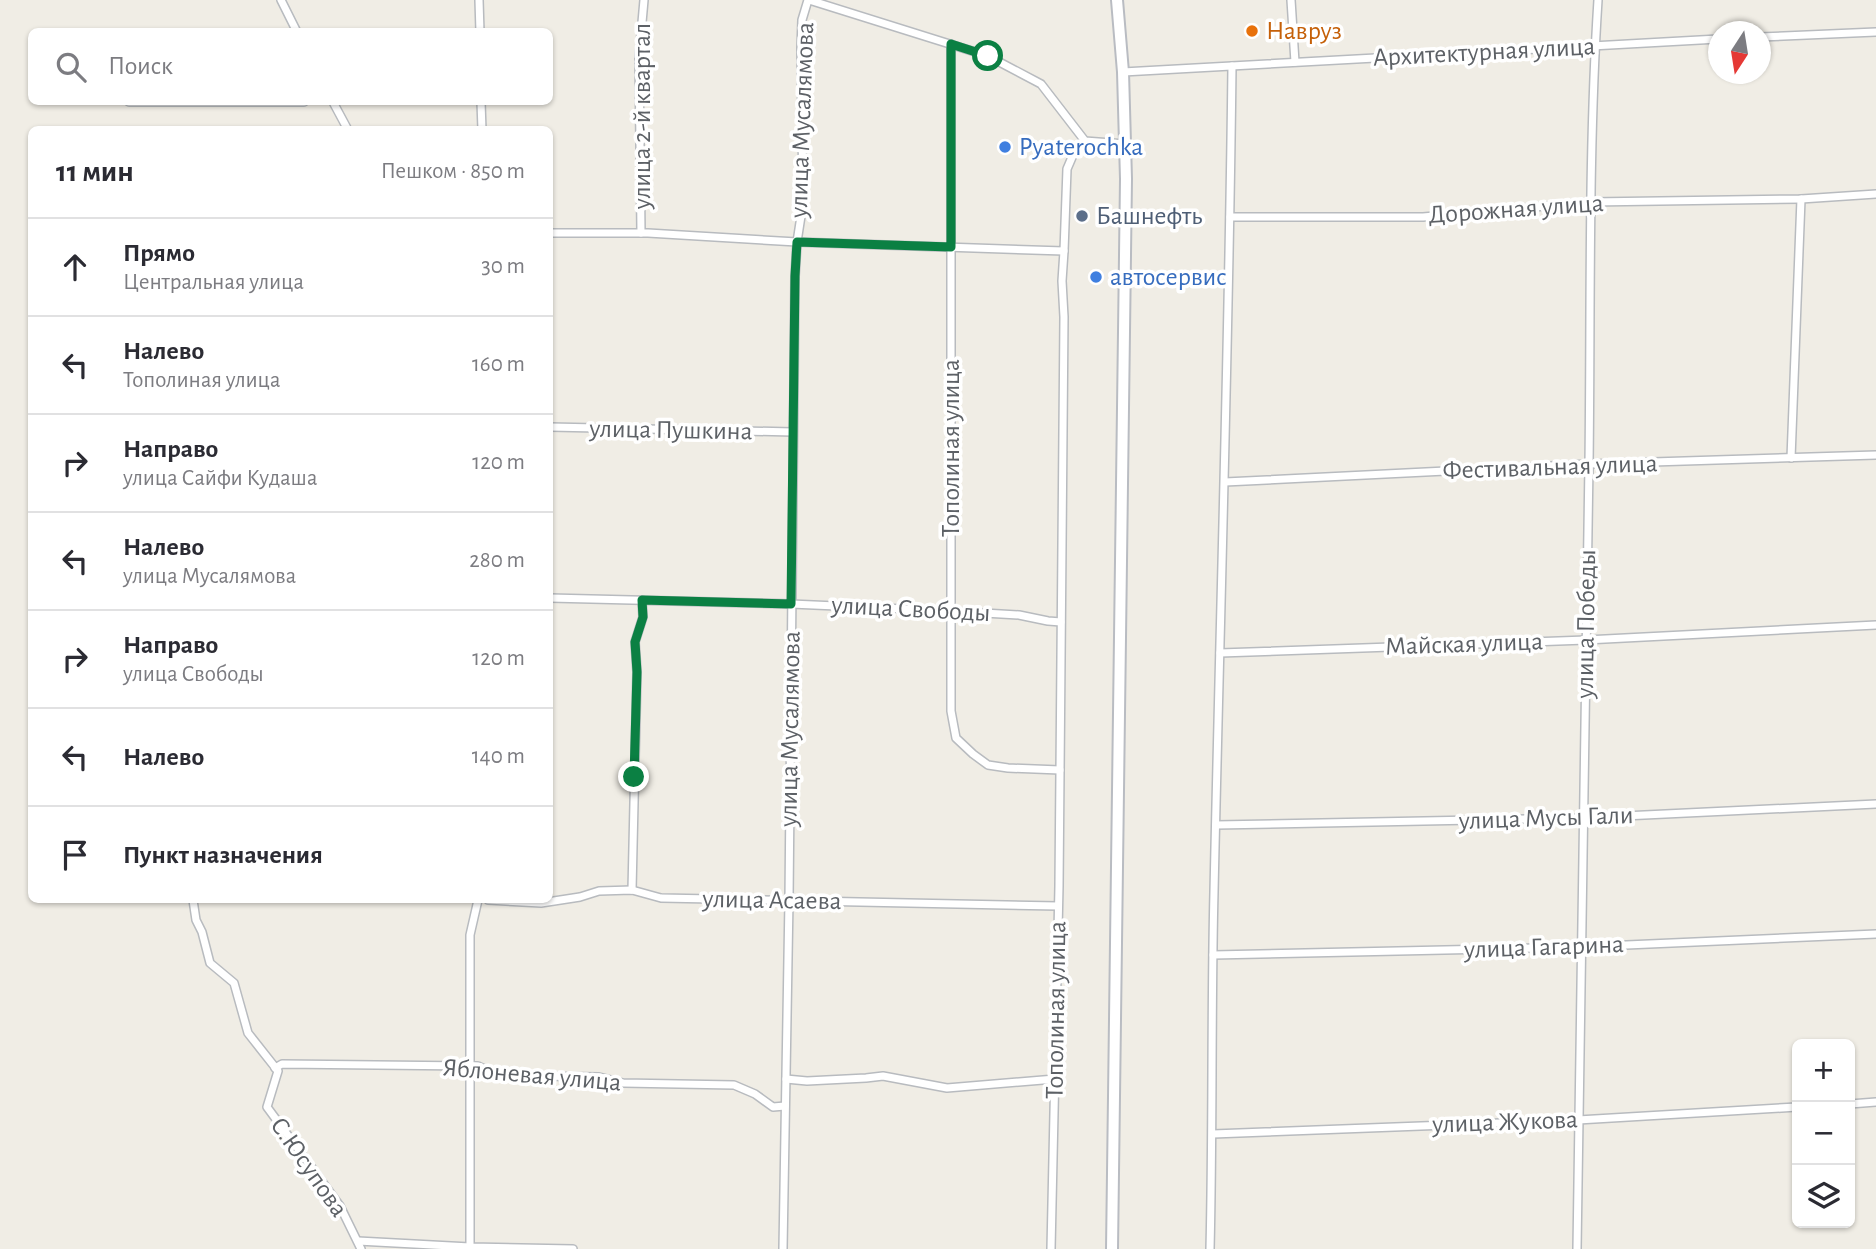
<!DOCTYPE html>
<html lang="ru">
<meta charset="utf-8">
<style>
:root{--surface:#fff;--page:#f2f2f3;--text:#2b2b33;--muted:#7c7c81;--line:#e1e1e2}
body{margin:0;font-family:"Alegreya Sans",sans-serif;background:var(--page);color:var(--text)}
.controls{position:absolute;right:21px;bottom:21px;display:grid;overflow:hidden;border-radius:10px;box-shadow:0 2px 5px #0004}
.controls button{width:63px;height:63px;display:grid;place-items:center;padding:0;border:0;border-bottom:2px solid var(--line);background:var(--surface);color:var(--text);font:35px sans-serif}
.compass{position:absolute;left:1708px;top:21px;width:63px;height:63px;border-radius:50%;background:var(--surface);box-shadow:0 2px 5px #0004;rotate:192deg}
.stop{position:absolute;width:21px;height:21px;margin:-16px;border:5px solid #0b8043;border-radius:50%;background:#fff}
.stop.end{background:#0b8043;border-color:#fff;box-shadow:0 2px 7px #0008}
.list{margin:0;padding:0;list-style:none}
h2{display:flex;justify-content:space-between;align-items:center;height:91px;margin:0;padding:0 28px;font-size:30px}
h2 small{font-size:23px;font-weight:400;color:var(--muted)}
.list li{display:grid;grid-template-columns:46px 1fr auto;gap:21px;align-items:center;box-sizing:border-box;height:98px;padding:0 28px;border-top:2px solid var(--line)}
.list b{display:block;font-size:26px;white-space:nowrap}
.list p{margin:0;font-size:23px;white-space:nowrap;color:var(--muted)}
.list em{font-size:23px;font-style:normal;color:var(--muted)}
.icon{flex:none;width:38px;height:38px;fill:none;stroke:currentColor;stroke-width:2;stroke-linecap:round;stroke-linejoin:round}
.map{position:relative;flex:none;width:1876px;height:1249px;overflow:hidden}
.search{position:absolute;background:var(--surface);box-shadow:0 2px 5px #0004;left:28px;top:28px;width:525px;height:77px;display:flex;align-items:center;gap:18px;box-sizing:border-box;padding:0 24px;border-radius:10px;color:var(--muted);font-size:26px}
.panel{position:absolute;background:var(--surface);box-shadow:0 2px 5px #0004;left:28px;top:126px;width:525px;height:777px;border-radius:10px}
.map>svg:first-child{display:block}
</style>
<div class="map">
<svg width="1876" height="1249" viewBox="0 0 1876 1249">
<rect width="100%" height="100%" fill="#f0ede5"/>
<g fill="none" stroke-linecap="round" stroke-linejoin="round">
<g stroke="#b8bbbf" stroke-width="10">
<g id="street">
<polyline points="281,0 297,32"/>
<polyline points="479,0 480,32"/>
<polyline points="809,0 988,56 1041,84 1085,141 1125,144"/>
<polyline points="1291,0 1295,62"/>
<polyline points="1760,37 1876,32"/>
<polyline points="951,44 951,711 956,738 973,754 988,765 1008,768 1060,770"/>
<polyline points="1123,72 1718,39"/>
<polyline points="129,102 304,102"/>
<polyline points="333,102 348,130"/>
<polyline points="481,102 482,130"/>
<polyline points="1230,217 1423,217 1591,202 1801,199 1876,194"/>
<polyline points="550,233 648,233 797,242 1064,251 1067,169 1073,155 1085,141"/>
<polyline points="641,233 639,56 644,0"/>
<polyline points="550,427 793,432"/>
<polyline points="1791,458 1801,199"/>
<polyline points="1225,482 1589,464 1876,455"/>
<polyline points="550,598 791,604 950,611 1019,615 1048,621 1061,622"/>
<polyline points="1220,653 1586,640 1876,625"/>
<polyline points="1216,825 1582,818 1876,804"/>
<polyline points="632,890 637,672 635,642 643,617 642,600"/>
<polyline points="193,900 196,920 202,932 210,963 234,983 248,1033 278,1071 267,1107 340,1206 361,1249"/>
<polyline points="488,900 541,903 580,897 599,891 632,890 661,898 1058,906"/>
<polyline points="1213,955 1581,947 1876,934"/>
<polyline points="275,1068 282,1064 470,1066 478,1066 489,1071 538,1076 599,1077 623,1083 734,1085 755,1094 773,1107 785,1106"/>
<polyline points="786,1079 807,1081 866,1078 883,1076 947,1088 1055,1079"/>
<polyline points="1850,1104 1876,1102"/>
<polyline points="1213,1134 1578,1120 1797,1107"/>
<polyline points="358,1241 470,1247 573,1249"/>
<polyline points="470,1247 470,935 478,900"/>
<polyline points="783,1249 789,900 795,277 797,242 803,203 801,48 802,20 808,0"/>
<polyline points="1051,1249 1059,886 1064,317 1062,281 1064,251"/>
<path d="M1210,1249C1213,1130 1211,1011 1214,892C1220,617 1229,341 1232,66"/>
<path d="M1577,1249C1580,987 1586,726 1589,464C1591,310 1588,155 1598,0"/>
</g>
</g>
<g stroke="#b9bcc2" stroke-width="14">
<polyline id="secondary" points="1112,1249 1126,179 1123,72 1117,0"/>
</g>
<use href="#street" stroke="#fff" stroke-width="7"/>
<use href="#secondary" stroke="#fff" stroke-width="10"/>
</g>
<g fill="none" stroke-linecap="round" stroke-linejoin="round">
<polyline stroke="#0b8043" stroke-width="9" points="634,777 637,672 635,642 643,617 642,600 791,604 795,276 797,242 951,247 951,44 988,56"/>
</g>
<circle fill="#e8710a" stroke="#fff" stroke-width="2.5" cx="1252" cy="31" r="7"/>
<g fill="#3f7fe0" stroke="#fff" stroke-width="2.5">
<circle cx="1005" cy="147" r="7"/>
<circle cx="1096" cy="277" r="7"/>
</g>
<circle fill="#5c6f8a" stroke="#fff" stroke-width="2.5" cx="1082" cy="216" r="7"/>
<g text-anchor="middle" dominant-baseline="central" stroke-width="7" stroke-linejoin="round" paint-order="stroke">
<g font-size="26" fill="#c56008" stroke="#fff" text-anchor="start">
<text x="1266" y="31">Навруз</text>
</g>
<g font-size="26" fill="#5d6166" stroke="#fff">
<text transform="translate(1484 52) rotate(-3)">Архитектурная улица</text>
<text transform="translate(642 116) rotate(-90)">улица 2-й квартал</text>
<text transform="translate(802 120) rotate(-88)">улица Мусалямова</text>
<text transform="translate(1516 209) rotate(-4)">Дорожная улица</text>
<text transform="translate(671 430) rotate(1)">улица Пушкина</text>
<text transform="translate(951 448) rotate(-90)">Тополиная улица</text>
<text transform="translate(1550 467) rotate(-2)">Фестивальная улица</text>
<text transform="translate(911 609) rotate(3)">улица Свободы</text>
<text transform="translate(1586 624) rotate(-89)">улица Победы</text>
<text transform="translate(1464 644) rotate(-2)">Майская улица</text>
<text transform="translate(790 729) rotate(-89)">улица Мусалямова</text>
<text transform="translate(1546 818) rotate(-2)">улица Мусы Гали</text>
<text transform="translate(772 900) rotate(1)">улица Асаева</text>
<text transform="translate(1544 947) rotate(-2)">улица Гагарина</text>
<text transform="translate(1056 1010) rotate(-89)">Тополиная улица</text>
<text transform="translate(532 1075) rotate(5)">Яблоневая улица</text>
<text transform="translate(1505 1122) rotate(-2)">улица Жукова</text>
<text transform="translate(309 1167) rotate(55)">С.Юсупова</text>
</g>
<g font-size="26" fill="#366cbe" stroke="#fff" text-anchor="start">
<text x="1019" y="147">Pyaterochka</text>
<text x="1110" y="277">автосервис</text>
</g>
<g font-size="26" fill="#4e5e75" stroke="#fff" text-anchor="start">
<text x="1096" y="216">Башнефть</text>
</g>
</g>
</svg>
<div class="controls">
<button>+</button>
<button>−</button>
<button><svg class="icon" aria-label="layers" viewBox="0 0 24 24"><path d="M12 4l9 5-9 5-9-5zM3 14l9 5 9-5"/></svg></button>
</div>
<svg class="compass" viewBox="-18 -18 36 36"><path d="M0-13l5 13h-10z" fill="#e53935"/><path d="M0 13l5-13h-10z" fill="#7c7c81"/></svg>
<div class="stop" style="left:988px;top:56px"></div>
<div class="stop end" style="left:634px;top:777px"></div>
<div class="search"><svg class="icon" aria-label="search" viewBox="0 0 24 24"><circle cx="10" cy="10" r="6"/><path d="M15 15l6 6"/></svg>Поиск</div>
<section class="panel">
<h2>11 мин<small>Пешком · 850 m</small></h2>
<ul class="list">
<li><svg class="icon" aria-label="ahead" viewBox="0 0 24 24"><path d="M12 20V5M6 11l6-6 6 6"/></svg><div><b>Прямо</b><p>Центральная улица</p></div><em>30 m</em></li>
<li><svg class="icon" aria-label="left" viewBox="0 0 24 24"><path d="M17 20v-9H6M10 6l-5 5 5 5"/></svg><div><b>Налево</b><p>Тополиная улица</p></div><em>160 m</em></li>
<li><svg class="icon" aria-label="right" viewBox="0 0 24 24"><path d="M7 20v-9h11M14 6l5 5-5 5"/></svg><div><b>Направо</b><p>улица Сайфи Кудаша</p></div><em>120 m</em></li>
<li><svg class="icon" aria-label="left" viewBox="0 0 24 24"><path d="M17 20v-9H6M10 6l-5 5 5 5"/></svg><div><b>Налево</b><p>улица Мусалямова</p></div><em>280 m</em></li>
<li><svg class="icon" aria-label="right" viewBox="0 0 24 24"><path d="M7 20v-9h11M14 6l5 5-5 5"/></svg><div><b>Направо</b><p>улица Свободы</p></div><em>120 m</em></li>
<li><svg class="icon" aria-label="left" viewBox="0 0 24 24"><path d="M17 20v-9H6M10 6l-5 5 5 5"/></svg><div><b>Налево</b></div><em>140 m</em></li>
<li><svg class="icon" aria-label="arrive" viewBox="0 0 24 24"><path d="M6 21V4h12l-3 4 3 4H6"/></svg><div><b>Пункт назначения</b></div></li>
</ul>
</section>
</div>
